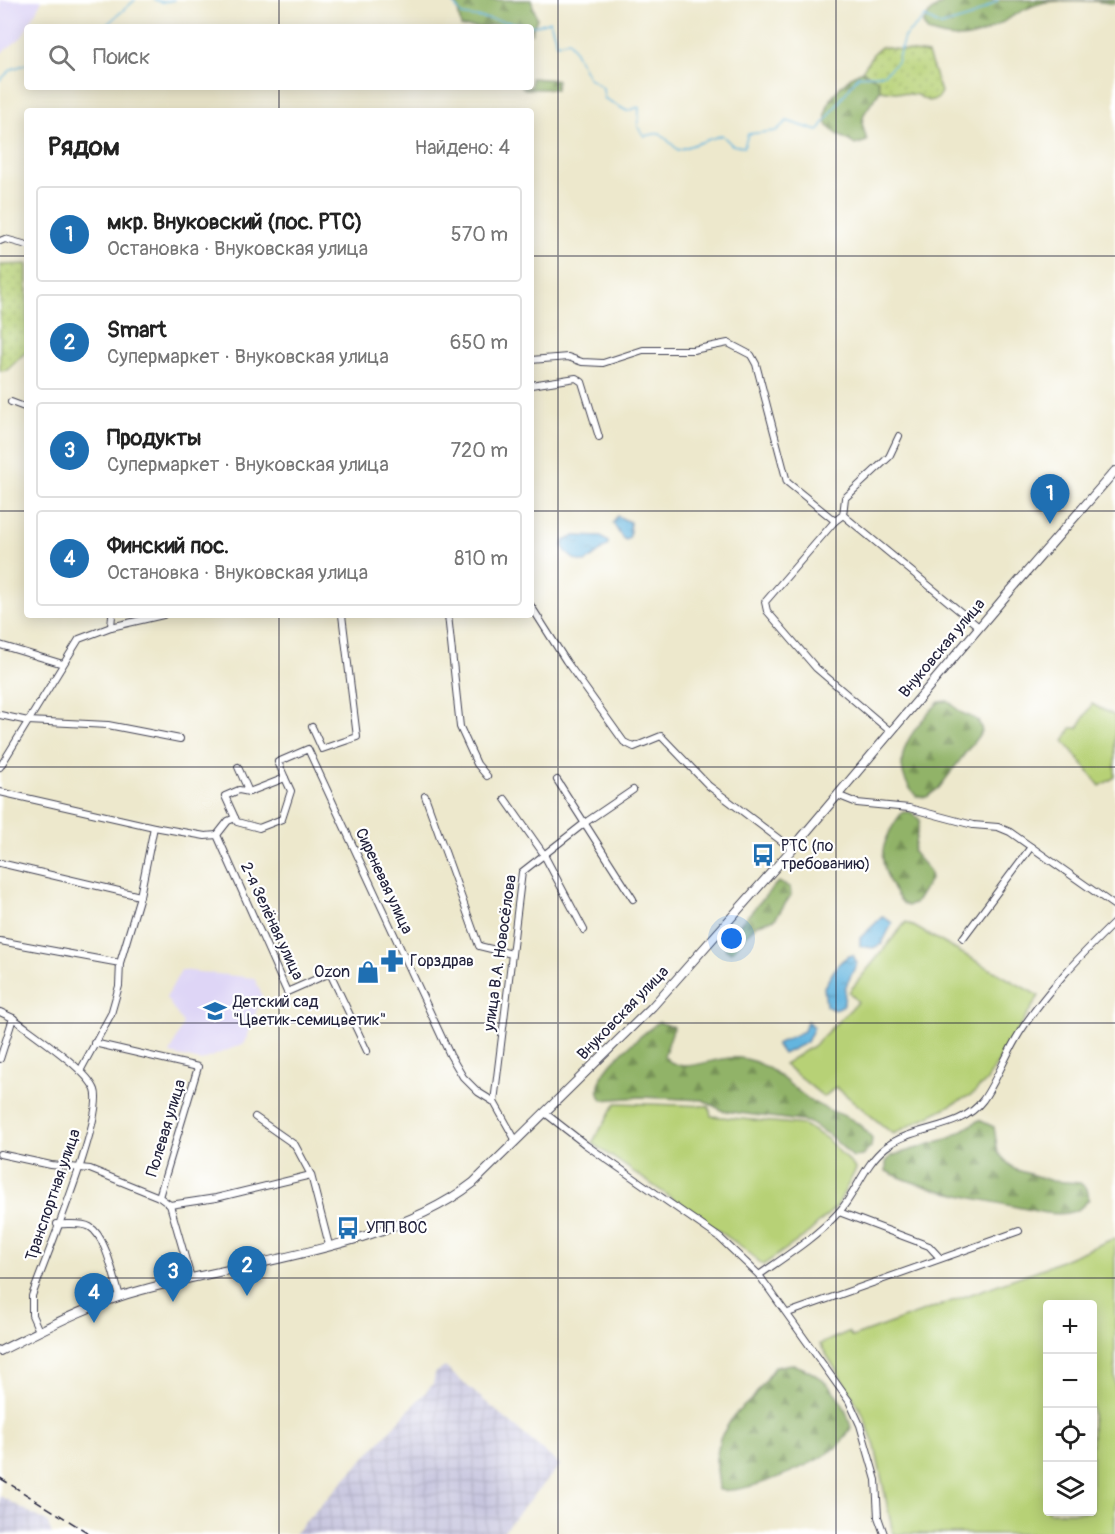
<!DOCTYPE html>
<html lang="ru">
<meta charset="utf-8">
<style>
:root{--surface:#fff;--page:#f2f2f2;--text:#222;--muted:#767676;--line:#e0e0e0;--accent:#1f6fb2}
body{margin:0;font-family:Pangolin,sans-serif;background:var(--page);color:var(--text)}
.controls{position:absolute;right:18px;bottom:18px;display:grid;overflow:hidden;border-radius:6px;box-shadow:0 3px 15px #0003}
.controls button{width:54px;height:54px;display:grid;place-items:center;padding:0;border:0;border-bottom:2px solid var(--line);background:var(--surface);color:var(--text);font:30px sans-serif}
.you{position:absolute;left:732px;top:939px;width:21px;height:21px;margin:-15px;border:4px solid #fff;border-radius:50%;background:#1a73e8;box-shadow:0 0 0 9px #1a73e833}
.badge{display:grid;place-items:center;width:39px;height:39px;border-radius:50%;background:var(--accent);color:#fff;font-size:20px;font-weight:700}
.pin{position:absolute;translate:-50% -50px;filter:drop-shadow(0 2px 3px #0008)}
.pin::after{content:'';position:absolute;top:32px;width:21px;height:18px;background:inherit;clip-path:polygon(0 0,100% 0,50% 100%)}
.list{margin:0;padding:0;list-style:none}
h2{display:flex;justify-content:space-between;align-items:center;height:78px;margin:0;padding:0 24px;font-size:26px}
h2 small{font-size:20px;font-weight:400;color:var(--muted)}
.list li{display:grid;grid-template-columns:39px 1fr auto;gap:18px;align-items:center;box-sizing:border-box;height:96px;margin:0 12px 12px;padding:0 12px;border:2px solid var(--line);border-radius:6px}
.list b{display:block;font-size:22px;white-space:nowrap}
.list p{margin:0;font-size:20px;white-space:nowrap;color:var(--muted)}
.list em{font-size:20px;font-style:normal;color:var(--muted)}
.icon{flex:none;width:33px;height:33px;fill:none;stroke:currentColor;stroke-width:2;stroke-linecap:round;stroke-linejoin:round}
.map{position:relative;flex:none;width:1115px;height:1534px;overflow:hidden}
.search{position:absolute;background:var(--surface);box-shadow:0 3px 15px #0003;left:24px;top:24px;width:510px;height:66px;display:flex;align-items:center;gap:15px;box-sizing:border-box;padding:0 21px;border-radius:6px;color:var(--muted);font-size:22px}
.panel{position:absolute;background:var(--surface);box-shadow:0 3px 15px #0003;left:24px;top:108px;width:510px;height:510px;border-radius:6px}
.map>svg:first-child{display:block}
</style>
<div class="map">
<svg width="1115" height="1534" viewBox="0 0 1115 1534">
<defs>
<pattern id="industrial-grid" width="8" height="8" patternUnits="userSpaceOnUse" patternTransform="scale(1.5)"><rect width="8" height="8" fill="#c3c1dc"/><path d="M0 4h8M4 0v8" fill="none" stroke="#a7a6be"/></pattern>
<pattern id="grass-dots" width="8" height="8" patternUnits="userSpaceOnUse" patternTransform="scale(1.5)"><rect width="8" height="8" fill="#b7d176"/><path d="M2 2h.1M6 6h.1" fill="none" stroke="#9db367" stroke-width="1.8" stroke-linecap="round"/></pattern>
<pattern id="forest-firs" width="22" height="20" patternUnits="userSpaceOnUse" patternTransform="scale(1.5)"><rect width="22" height="20" fill="#91b367"/><path d="M5 1l3.5 6h-7zM16 11l3.5 6h-7z" fill="#769156"/></pattern>
<pattern id="water-ripples" width="26" height="14" patternUnits="userSpaceOnUse" patternTransform="scale(1.5)"><rect width="26" height="14" fill="#64b5df"/><path d="M2 4q2-2 4 0t4 0M15 11q2-2 4 0t4 0" fill="none" stroke="#5293b6"/></pattern>
</defs>
<rect width="100%" height="100%" fill="#fff"/>
<filter id="ink" filterUnits="userSpaceOnUse"><feTurbulence type="fractalNoise" baseFrequency=".0167" numOctaves="2"/><feDisplacementMap in="SourceGraphic" scale="12" xChannelSelector="R" yChannelSelector="G"/><feConvolveMatrix kernelMatrix="1 2 1 2 8 2 1 2 1" color-interpolation-filters="sRGB"/></filter>
<filter id="wash" filterUnits="userSpaceOnUse"><feTurbulence type="fractalNoise" baseFrequency=".008" numOctaves="4" result="noise"/><feDisplacementMap in="SourceGraphic" scale="24" xChannelSelector="R" yChannelSelector="G"/><feGaussianBlur stdDeviation="1.35" result="paint"/><feColorMatrix in="noise" values="0 0 0 0 0 0 0 0 0 0 0 0 0 0 0 0 0 1.4 0 .05"/><feComposite in="paint" operator="in"/></filter>
<g filter="url(#wash)">
<rect width="100%" height="100%" fill="#ede8cc"/>
<g fill="#ded5f6">
<polygon points="0,0 42,0 22,37 0,54"/>
<polygon points="181,970 254,978 262,995 245,1043 201,1061 170,1054 183,1023 166,998"/>
</g>
<g fill="url(#industrial-grid)">
<polygon points="445,1367 560,1465 501,1534 294,1534 433,1384 435,1373"/>
<polygon points="0,1496 47,1522 52,1534 0,1534"/>
</g>
<g fill="url(#grass-dots)" stroke="#6c7a58" stroke-width="1.5">
<polygon points="881,47 928,54 941,92 937,99 928,101 917,95 880,90 878,80 862,71 873,54"/>
<polygon points="27,264 27,351 7,370 0,371 0,265"/>
</g>
<g fill="url(#forest-firs)" stroke="#5a6a51" stroke-width="1.5">
<polygon points="456,0 531,0 537,18 531,34 531,27 497,27 495,24 485,27 461,27"/>
<path d="M947,0H1115V4C1094,0 1066,0 1045,2C1000,13 985,53 928,32L923,24L930,12Z"/>
<path d="M862,71L878,80L880,90L864,114L862,123L867,141L855,145C848,139 832,133 828,126C818,106 845,77 862,71Z"/>
<polygon points="531,78 557,80 556,89 525,89 522,87 531,87"/>
<path d="M947,701C953,704 957,710 962,713C974,719 978,716 982,731L939,788L927,797L916,796C884,761 913,728 939,702Z"/>
<path d="M903,812H911L920,820L913,852L929,870L931,878L915,904L907,906C894,898 880,866 883,850C885,839 895,820 903,812Z"/>
<polygon points="778,882 790,887 791,895 775,919 756,925 732,952 726,950 724,942"/>
<path d="M658,1022L674,1027L664,1056C682,1079 714,1054 741,1058C772,1063 786,1084 810,1100C835,1117 850,1110 872,1138L871,1147L862,1156L853,1157L829,1135L808,1122L723,1111L703,1100L641,1097L602,1100C584,1075 641,1037 658,1022Z"/>
<path d="M979,1120L994,1127L998,1153L1014,1169L1052,1181L1080,1183L1087,1189L1089,1199C1084,1206 1076,1212 1067,1213C1048,1216 1025,1208 1007,1205C966,1196 924,1190 886,1171V1162L891,1156L950,1138Z"/>
<path d="M791,1364C821,1372 845,1396 851,1428C847,1434 843,1442 837,1447C815,1464 747,1494 719,1490L716,1459L720,1438L734,1415L753,1398L775,1367Z"/>
</g>
<g fill="#b7d176" stroke="#6c7a58" stroke-width="1.5" fill-rule="evenodd">
<polygon points="1092,704 1115,716 1115,777 1100,786 1064,741 1071,728 1078,728"/>
<polygon points="906,922 1039,996 987,1080 973,1094 893,1134 836,1087 824,1097 784,1064 813,1046 858,1002 849,992"/>
<polygon points="616,1103 709,1106 711,1116 804,1125 826,1138 856,1169 837,1206 806,1235 763,1265 745,1249 592,1143"/>
<path d="M1115,1238V1534H893L875,1446L862,1412L820,1344L848,1332L852,1337L1049,1266ZM1092,1304V1512H1048V1304Z"/>
</g>
<g fill="url(#water-ripples)" stroke="#436c8d" stroke-width="1.5">
<polygon points="617,516 630,522 630,536 626,540 622,538 613,523"/>
<path d="M575,536L601,537L608,542V545L586,562C575,562 568,556 563,547L564,541Z"/>
<polygon points="883,916 892,923 882,944 873,948 860,946 860,938"/>
<path d="M853,955L857,963L845,988L844,1005L834,1010L826,1006L824,987C831,976 839,957 853,955Z"/>
<polygon points="807,1021 814,1027 807,1042 783,1054 776,1044 804,1031"/>
</g>
<g fill="none" stroke-linecap="round" stroke-linejoin="round">
<g stroke="#64b5df" stroke-width="1.5">
<polyline points="155,0 162,2 174,0"/>
<polyline points="451,0 462,15 535,26 550,21 557,44 569,40 588,77 603,88 604,98 627,111 639,107 638,127 644,136 660,133 678,150 722,135 732,145 744,147 748,134 776,131 787,121 818,131 858,76 884,74 897,62 904,37 925,17 941,26 971,17 998,0"/>
<polyline points="104,27 135,0"/>
<polyline points="0,80 12,69 27,64"/>
</g>
</g>
</g>
<g filter="url(#ink)">
<g fill="none" stroke-linecap="round" stroke-linejoin="round">
<g stroke="#404051" stroke-width="8">
<g id="street">
<polyline points="0,241 5,239 27,245"/>
<polyline points="531,360 568,357 582,362 603,363 643,350 693,350 728,343 751,355 756,364 787,482 835,521 843,515 979,627"/>
<polyline points="531,385 576,378 582,382 599,437"/>
<polyline points="11,402 27,408"/>
<polyline points="843,515 845,498 889,457 899,436"/>
<polyline points="835,521 765,602 767,611 816,668 891,732"/>
<polyline points="531,606 566,661 624,742 634,747 661,736 709,786 792,849"/>
<polyline points="448,615 460,727 477,764 487,776"/>
<polyline points="111,627 112,615"/>
<polyline points="0,645 63,664"/>
<polyline points="0,715 28,721 108,725 180,739"/>
<polyline points="312,727 322,749 357,737 342,615"/>
<polyline points="0,767 79,639 111,627 163,615"/>
<polyline points="238,767 249,792"/>
<polyline points="557,780 633,899"/>
<polyline points="0,792 154,827 205,836 217,835 287,992 330,973 367,1051"/>
<polyline points="837,795 857,803 909,808 973,825 998,827 1010,832 1115,906"/>
<polyline points="425,796 479,946 512,954"/>
<polyline points="505,799 543,853 584,930"/>
<polyline points="235,818 237,822 259,828 282,819 291,791 285,778"/>
<polyline points="217,835 228,821 235,818 225,796 239,790 249,792 285,778 278,762 308,749 450,1055 463,1077 478,1092 494,1102 516,1141"/>
<polyline points="0,863 140,896"/>
<polyline points="963,938 1031,847"/>
<polyline points="0,941 120,963"/>
<path d="M0,1012L13,1018C32,1033 87,1069 95,1090C105,1116 44,1262 32,1296V1315L39,1331"/>
<polyline points="94,1043 198,1067 159,1197"/>
<polyline points="0,1059 13,1018"/>
<polyline points="80,1071 111,1014 119,986 120,963 140,896 154,827"/>
<polyline points="494,1102 522,872 586,822 633,790"/>
<polyline points="545,1113 586,1145 720,1238 759,1275 849,1401 860,1425 876,1480 878,1517 884,1534"/>
<polyline points="255,1117 295,1145 311,1175 329,1245"/>
<polyline points="0,1154 51,1165 90,1169 159,1197 170,1205 191,1278"/>
<polyline points="170,1205 216,1198 311,1175"/>
<polyline points="839,1212 929,1246 940,1258"/>
<path d="M57,1224C67,1225 81,1222 90,1227C106,1236 114,1279 120,1296"/>
<path d="M759,1275C786,1256 816,1237 838,1213C857,1193 863,1165 886,1147C914,1125 960,1131 983,1100C997,1080 1006,1054 1020,1032C1046,991 1080,956 1115,922"/>
<polyline points="788,1313 1019,1231"/>
</g>
</g>
<g stroke="#404051" stroke-width="10">
<path id="secondary" d="M0,1351C46,1328 92,1303 142,1290C244,1262 390,1248 473,1183L652,1007L792,849L1004,598L1115,471"/>
</g>
<use href="#street" stroke="#fff" stroke-width="6"/>
<use href="#secondary" stroke="#fff" stroke-width="8"/>
<polyline stroke="#22223b" stroke-width="1.5" stroke-dasharray="9 4.5" stroke-linecap="butt" points="0,1478 90,1534"/>
</g>
</g>
<path fill="none" stroke="#22223b" stroke-width="1.5" stroke-opacity="0.55" d="M279,0V27M558,0V1534M836,0V1534M279,87V111M0,256H27M531,256H1115M0,511H27M531,511H1115M279,615V1534M0,767H1115M0,1023H1115M0,1278H1115"/>
<defs>
<g id="bus-bare" transform="scale(1.8)"><path d="M-5-6H5V4H4V6H2V4H-2V6H-4V4H-5ZM-3.5-4V0h7V-4ZM-3.5 1.2v1.5H-2V1.2ZM2 1.2v1.5H3.5V1.2Z" fill="#1f6fb2" stroke="#fff" stroke-width="2.5" paint-order="stroke"/></g>
<g id="pharmacy-bare" transform="scale(1.8)"><path d="M-2-6h4v4h4v4h-4v4h-4v-4h-4v-4h4Z" fill="#1f6fb2" stroke="#fff" stroke-width="2.5" paint-order="stroke"/></g>
<g id="shop-bare" transform="scale(1.8)"><path d="M-5-2.5h2.3a2.7 3.5 0 0 1 5.4 0H5L5.5 6h-11ZM-1.5-2.5h3a1.5 2.3 0 0 0-3 0Z" fill="#1f6fb2" stroke="#fff" stroke-width="2.5" paint-order="stroke"/></g>
<g id="school-bare" transform="scale(1.8)"><path d="M0-5L7-2L0 1L-7-2ZM-4 1L0 2.5L4 1V4Q0 6-4 4Z" fill="#1f6fb2" stroke="#fff" stroke-width="2.5" paint-order="stroke"/></g>
</defs>
<g fill-rule="evenodd">
<use href="#bus-bare" x="763" y="855"/>
<use href="#pharmacy-bare" x="392" y="961"/>
<use href="#shop-bare" x="368" y="972"/>
<use href="#school-bare" x="215" y="1011"/>
<use href="#bus-bare" x="348" y="1228"/>
</g>
<g text-anchor="middle" dominant-baseline="central" stroke-width="4.5" stroke-linejoin="round" paint-order="stroke">
<g font-size="16" fill="#22223b" stroke="#fff">
<text transform="translate(942 648) rotate(-50)">Внуковская улица</text>
<text transform="translate(384 881) rotate(65)">Сиреневая улица</text>
<text transform="translate(272 921) rotate(65)">2-я Зелёная улица</text>
<text transform="translate(500 953) rotate(-82)">улица В.А. Новосёлова</text>
<text transform="translate(623 1013) rotate(-46)">Внуковская улица</text>
<text transform="translate(166 1128) rotate(-73)">Полевая улица</text>
<text transform="translate(53 1195) rotate(-71)">Транспортная улица</text>
</g>
<g font-size="16" fill="#22223b" stroke="#fff" text-anchor="start">
<text x="781" y="846">РТС (по<tspan x="781" dy="18">требованию)</tspan></text>
<text x="410" y="961">Горздрав</text>
<text x="350" y="972" text-anchor="end">Ozon</text>
<text x="233" y="1002">Детский сад<tspan x="233" dy="18">"Цветик-семицветик"</tspan></text>
<text x="366" y="1228">УПП ВОС</text>
</g>
</g>
</svg>
<div class="controls">
<button>+</button>
<button>−</button>
<button><svg class="icon" aria-label="locate" viewBox="0 0 24 24"><circle cx="12" cy="12" r="6"/><path d="M12 2v4M12 18v4M2 12h4M18 12h4"/></svg></button>
<button><svg class="icon" aria-label="layers" viewBox="0 0 24 24"><path d="M12 4l9 5-9 5-9-5zM3 14l9 5 9-5"/></svg></button>
</div>
<div class="you"></div>
<div class="pin badge" style="left:1050px;top:524px">1</div>
<div class="pin badge" style="left:247px;top:1296px">2</div>
<div class="pin badge" style="left:173px;top:1302px">3</div>
<div class="pin badge" style="left:94px;top:1323px">4</div>
<div class="search"><svg class="icon" aria-label="search" viewBox="0 0 24 24"><circle cx="10" cy="10" r="6"/><path d="M15 15l6 6"/></svg>Поиск</div>
<section class="panel">
<h2>Рядом<small>Найдено: 4</small></h2>
<ul class="list">
<li><span class="badge">1</span><div><b>мкр. Внуковский (пос. РТС)</b><p>Остановка · Внуковская улица</p></div><em>570 m</em></li>
<li><span class="badge">2</span><div><b>Smart</b><p>Супермаркет · Внуковская улица</p></div><em>650 m</em></li>
<li><span class="badge">3</span><div><b>Продукты</b><p>Супермаркет · Внуковская улица</p></div><em>720 m</em></li>
<li><span class="badge">4</span><div><b>Финский пос.</b><p>Остановка · Внуковская улица</p></div><em>810 m</em></li>
</ul>
</section>
</div>
